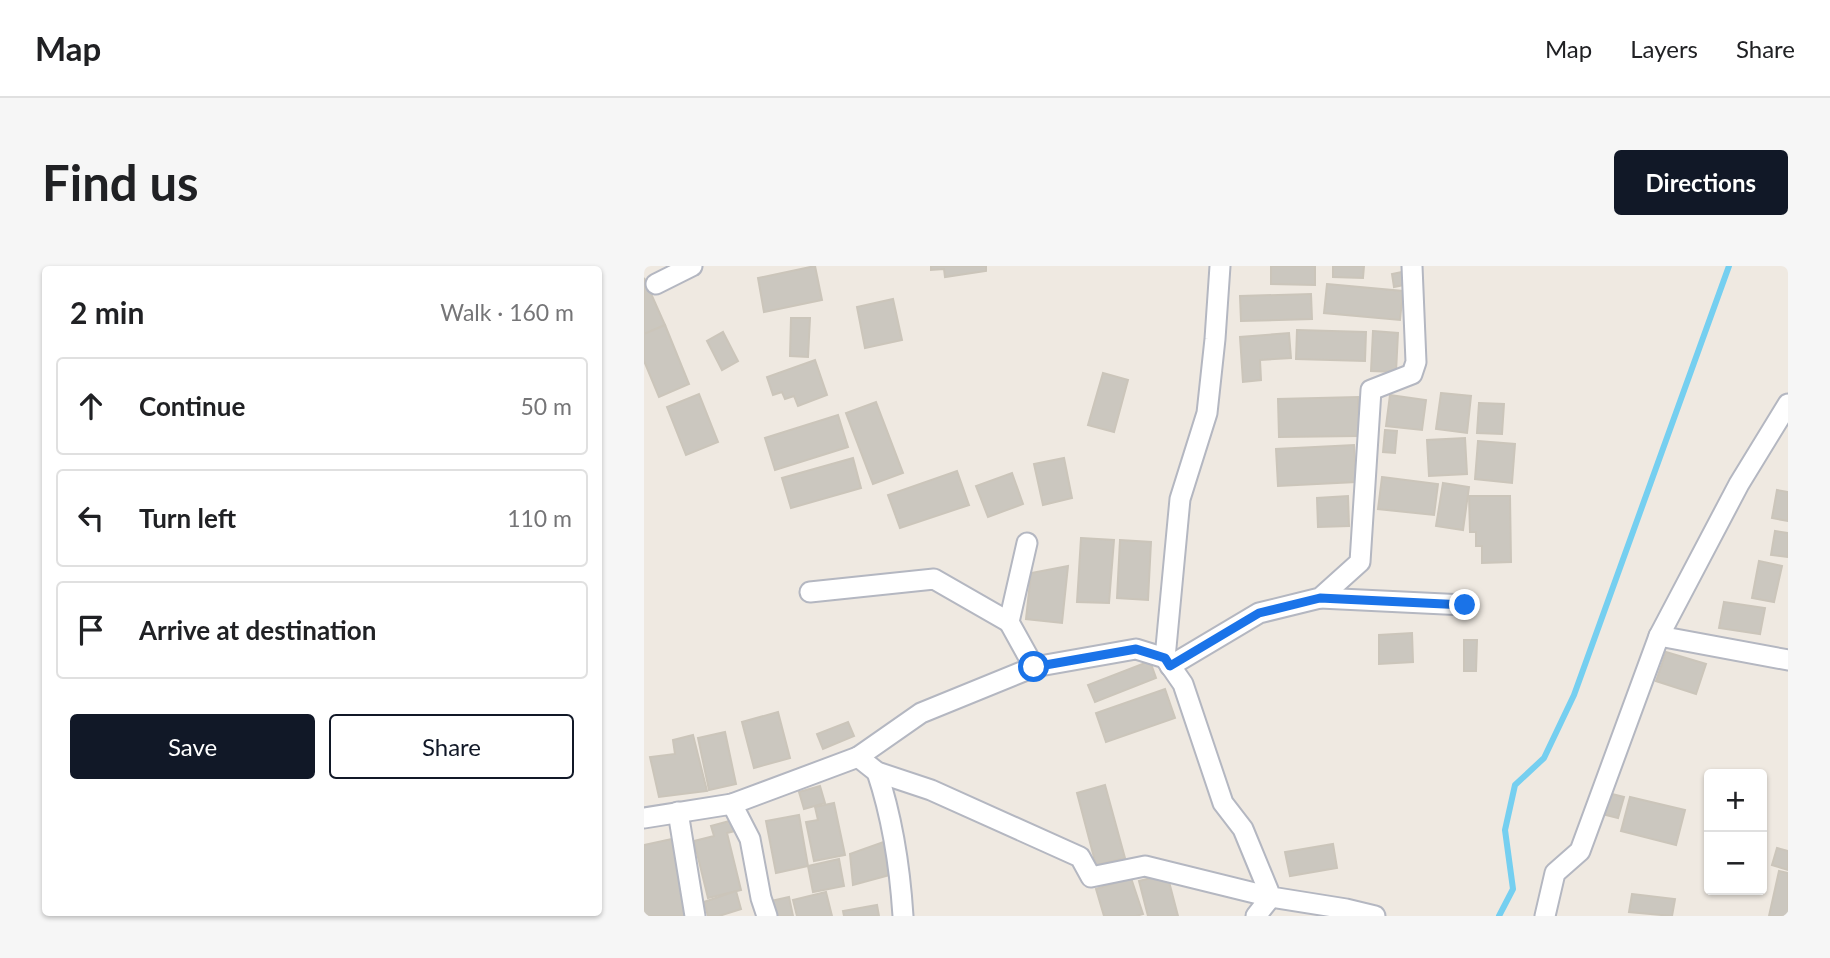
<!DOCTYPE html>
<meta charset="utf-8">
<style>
:root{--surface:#fff;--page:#f6f6f6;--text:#202124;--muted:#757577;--line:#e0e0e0;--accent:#111827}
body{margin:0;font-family:Lato,sans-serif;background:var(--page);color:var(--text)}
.controls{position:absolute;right:21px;bottom:21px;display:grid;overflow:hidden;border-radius:7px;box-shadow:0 2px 5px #0004}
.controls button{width:63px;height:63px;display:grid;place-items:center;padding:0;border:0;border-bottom:2px solid var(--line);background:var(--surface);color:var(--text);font:35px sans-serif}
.stop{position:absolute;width:21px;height:21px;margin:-16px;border:5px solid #1a73e8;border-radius:50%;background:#fff}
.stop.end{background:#1a73e8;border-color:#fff;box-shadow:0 2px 7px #0008}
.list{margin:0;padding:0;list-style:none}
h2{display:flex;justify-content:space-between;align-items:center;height:91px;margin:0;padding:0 28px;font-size:30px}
h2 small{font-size:23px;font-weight:400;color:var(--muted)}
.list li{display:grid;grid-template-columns:46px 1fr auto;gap:21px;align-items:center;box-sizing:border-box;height:98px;margin:0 14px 14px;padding:0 14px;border:2px solid var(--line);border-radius:7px}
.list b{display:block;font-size:26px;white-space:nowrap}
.list em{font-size:23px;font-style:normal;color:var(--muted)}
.actions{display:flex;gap:14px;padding:21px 28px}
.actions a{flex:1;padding:16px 0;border:2px solid var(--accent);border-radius:7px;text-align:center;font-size:24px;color:var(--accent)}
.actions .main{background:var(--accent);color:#fff}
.icon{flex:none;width:38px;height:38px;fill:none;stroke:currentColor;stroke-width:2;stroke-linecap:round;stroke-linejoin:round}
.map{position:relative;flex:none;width:1144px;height:650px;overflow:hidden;border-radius:7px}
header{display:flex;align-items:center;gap:42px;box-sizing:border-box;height:98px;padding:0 35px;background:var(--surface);border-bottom:2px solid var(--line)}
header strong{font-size:33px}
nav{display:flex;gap:38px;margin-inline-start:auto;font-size:24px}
.intro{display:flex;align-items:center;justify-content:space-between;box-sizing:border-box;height:168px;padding:0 42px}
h1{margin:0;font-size:49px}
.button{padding:18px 32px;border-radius:7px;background:var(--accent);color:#fff;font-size:24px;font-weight:700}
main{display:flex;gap:42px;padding:0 42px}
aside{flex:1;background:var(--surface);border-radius:7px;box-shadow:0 2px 5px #0004}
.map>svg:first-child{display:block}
</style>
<header>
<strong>Map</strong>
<nav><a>Map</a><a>Layers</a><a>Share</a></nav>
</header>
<div class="intro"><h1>Find us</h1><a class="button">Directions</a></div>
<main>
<aside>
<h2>2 min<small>Walk · 160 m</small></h2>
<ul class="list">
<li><svg class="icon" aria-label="ahead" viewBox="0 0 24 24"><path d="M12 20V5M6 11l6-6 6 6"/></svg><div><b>Continue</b></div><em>50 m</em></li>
<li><svg class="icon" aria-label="left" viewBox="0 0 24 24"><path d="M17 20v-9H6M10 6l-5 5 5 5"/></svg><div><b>Turn left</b></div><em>110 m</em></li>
<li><svg class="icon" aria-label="arrive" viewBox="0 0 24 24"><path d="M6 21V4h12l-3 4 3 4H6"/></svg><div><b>Arrive at destination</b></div></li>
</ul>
<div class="actions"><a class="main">Save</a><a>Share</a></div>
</aside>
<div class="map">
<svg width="1144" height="650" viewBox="0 0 1144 650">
<rect width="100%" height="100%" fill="#efe9e1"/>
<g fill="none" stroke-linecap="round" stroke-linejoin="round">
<polyline stroke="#75cff0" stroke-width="6" points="855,650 869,623 861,564 871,519 900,492 930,429 1085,0"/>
</g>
<g fill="#cbc7bf" stroke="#cbc5ba" stroke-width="2">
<polygon points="171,0 178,34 120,46 114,12"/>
<polygon points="287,0 342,0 342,5 301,11 300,3 287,4"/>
<polygon points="627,0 671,0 671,19 627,18"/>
<polygon points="689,0 720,0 719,12 689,11"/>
<polygon points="763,5 765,18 750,21 748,8"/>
<polygon points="0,12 21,59 0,68"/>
<polygon points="683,18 759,25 756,54 680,47"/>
<polygon points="667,28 668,53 597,55 596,30"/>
<polygon points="249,33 258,74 221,82 213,41"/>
<polygon points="147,52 166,52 164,91 146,90"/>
<polygon points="21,59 45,118 15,131 0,95 0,68"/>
<polygon points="653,64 722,66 721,95 652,93"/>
<polygon points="729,65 754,67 752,106 727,105"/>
<polygon points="79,66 94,95 78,104 63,75"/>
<polygon points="645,67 647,92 616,94 617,114 599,116 596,71"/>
<polygon points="171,94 183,129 154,140 150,130 141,133 138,126 129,129 123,111"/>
<polygon points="459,107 484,114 470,166 444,159"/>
<polygon points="797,127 827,130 823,167 792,163"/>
<polygon points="55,128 74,176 42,189 23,141"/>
<polygon points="746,129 782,134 778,164 742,160"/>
<polygon points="714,131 715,170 635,171 634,133"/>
<polygon points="232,136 259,207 229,218 202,147"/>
<polygon points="835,137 860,138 858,168 833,167"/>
<polygon points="194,149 204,181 131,204 121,172"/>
<polygon points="741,164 753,165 751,187 739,186"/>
<polygon points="821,172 823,208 785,210 783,174"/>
<polygon points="834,175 871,178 868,217 831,213"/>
<polygon points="710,179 712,216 634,220 632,183"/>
<polygon points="209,192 217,222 147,242 138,212"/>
<polygon points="420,192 428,232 399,239 390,198"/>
<polygon points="313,205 325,239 256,262 244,229"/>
<polygon points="368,207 379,238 344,251 332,220"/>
<polygon points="738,211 794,218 790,249 734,243"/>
<polygon points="799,217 825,221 819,264 792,260"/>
<polygon points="1133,224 1144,226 1144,255 1128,252"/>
<polygon points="704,230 705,260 674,261 673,232"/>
<polygon points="825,230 866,230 867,296 838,297 838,280 832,280 832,266 826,266"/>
<polygon points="1131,265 1144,267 1144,291 1127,289"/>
<polygon points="437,272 470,274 465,337 433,336"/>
<polygon points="476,274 507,276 504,334 473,332"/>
<polygon points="1115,295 1138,300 1130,336 1108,332"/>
<polygon points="424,300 418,357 382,353 387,307"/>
<polygon points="1080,336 1121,342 1116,368 1075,362"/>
<polygon points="768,367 769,396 735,398 735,369"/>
<polygon points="820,374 833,374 832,405 820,405"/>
<polygon points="1022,386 1062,398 1052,428 1012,415"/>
<polygon points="506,395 512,412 451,436 444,419"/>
<polygon points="521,423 531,452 462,476 452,447"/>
<polygon points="134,446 146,492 110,502 98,456"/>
<polygon points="204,456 210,470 179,483 173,468"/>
<polygon points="81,466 92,518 65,524 54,472"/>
<polygon points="49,469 63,525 15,531 6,491 31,488 29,474"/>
<polygon points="461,519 481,592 452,599 433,527"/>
<polygon points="176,520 181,537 160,543 155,526"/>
<polygon points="964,527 980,531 974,552 958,548"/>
<polygon points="986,531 1041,544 1032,579 977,565"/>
<polygon points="190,537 201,589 170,595 162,556 174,554 171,541"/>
<polygon points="155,549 164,600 132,607 122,555"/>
<polygon points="89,554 91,565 83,567 97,624 64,632 50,575 70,570 67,560"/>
<polygon points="28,573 43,650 0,650 0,579"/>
<polygon points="245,574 253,607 209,619 206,588"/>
<polygon points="689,578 693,602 646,610 641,586"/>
<polygon points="1133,582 1144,585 1144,604 1128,599"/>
<polygon points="195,593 200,620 169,626 164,600"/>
<polygon points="1135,605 1144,607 1144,650 1125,650"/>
<polygon points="523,608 534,650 504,650 495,615"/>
<polygon points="487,612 499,648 492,650 460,650 452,623"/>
<polygon points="92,625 97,643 75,650 64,650 60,636"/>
<polygon points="182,626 188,650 153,650 149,634"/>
<polygon points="988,628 1031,633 1028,650 985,646"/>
<polygon points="145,631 149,650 131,650 127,635"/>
<polygon points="233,639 235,650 200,650 199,645"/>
</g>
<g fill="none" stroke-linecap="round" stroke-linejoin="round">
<g stroke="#b4b7c1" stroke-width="23">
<g id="minor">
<polyline points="12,18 48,0"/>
<polyline points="383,277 365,356 390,401"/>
<polyline points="166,326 290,313 365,356"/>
<polyline points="676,332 821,339"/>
<polyline points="1015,370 1144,394"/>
<polyline points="521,392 536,233 563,147 571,73 576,0"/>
<polyline points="526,400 615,347 676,332 716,296 727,124 768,108 772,96 768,0"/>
<polyline points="214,491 233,506 287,524 436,591 447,611 501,600 627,631 612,650"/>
<path d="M233,506C248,551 256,603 259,650"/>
<polyline points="88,538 106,573 117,632 123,650"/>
<polyline points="34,546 51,650"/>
<polyline points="0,552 88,538 214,491 277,447 390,401 492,383 521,392 539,418 579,537 599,563 627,631 702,643 731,650"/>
<polyline points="901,650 911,607 936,585 1015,370 1095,218 1144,138"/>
</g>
</g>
<use href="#minor" stroke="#fff" stroke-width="19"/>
</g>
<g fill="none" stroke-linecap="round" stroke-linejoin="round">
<polyline stroke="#1a73e8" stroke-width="9" points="390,401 492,383 521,392 526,400 615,347 676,332 821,339"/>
</g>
</svg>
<div class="controls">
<button>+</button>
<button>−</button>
</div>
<div class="stop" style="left:390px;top:401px"></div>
<div class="stop end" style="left:821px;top:339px"></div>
</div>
</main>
